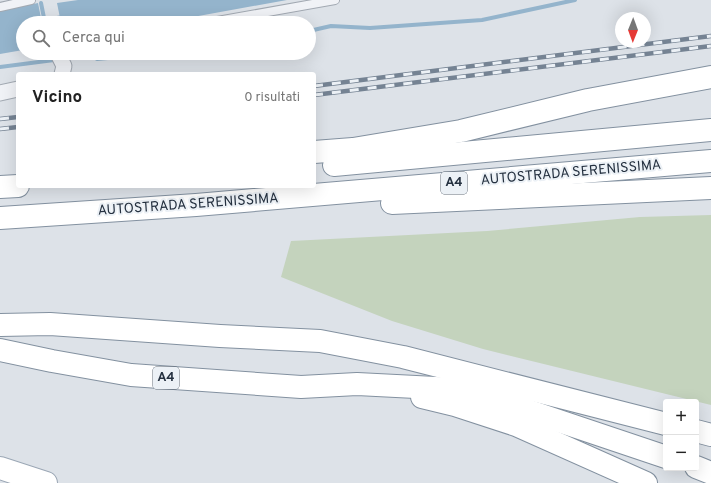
<!DOCTYPE html>
<html lang="it">
<meta charset="utf-8">
<style>
:root{--surface:#fff;--page:#f6f6f6;--text:#222;--muted:#767676;--line:#e0e0e0}
body{margin:0;font-family:Overpass,sans-serif;background:var(--page);color:var(--text)}
.controls{position:absolute;right:12px;bottom:12px;display:grid;overflow:hidden;border-radius:4px;box-shadow:0 4px 16px #0002}
.controls button{width:36px;height:36px;display:grid;place-items:center;padding:0;border:0;border-bottom:1px solid var(--line);background:var(--surface);color:var(--text);font:20px sans-serif}
.compass{position:absolute;left:615px;top:12px;width:36px;height:36px;border-radius:50%;background:var(--surface);box-shadow:0 4px 16px #0002;rotate:181deg}
.list{margin:0;padding:0;list-style:none}
h2{display:flex;justify-content:space-between;align-items:center;height:52px;margin:0;padding:0 16px;font-size:17px}
h2 small{font-size:13px;font-weight:400;color:var(--muted)}
.icon{flex:none;width:22px;height:22px;fill:none;stroke:currentColor;stroke-width:2;stroke-linecap:round;stroke-linejoin:round}
.map{position:relative;flex:none;width:711px;height:483px;overflow:hidden}
.search{position:absolute;background:var(--surface);box-shadow:0 4px 16px #0002;left:16px;top:16px;width:300px;height:44px;display:flex;align-items:center;gap:10px;box-sizing:border-box;padding:0 14px;border-radius:22px;color:var(--muted);font-size:15px}
.panel{position:absolute;background:var(--surface);box-shadow:0 4px 16px #0002;left:16px;top:72px;width:300px;height:116px;border-radius:4px}
.map>svg:first-child{display:block}
</style>
<div class="map">
<svg width="711" height="483" viewBox="0 0 711 483">
<rect width="100%" height="100%" fill="#dde2e8"/>
<polygon fill="#c4d3bd" points="711,215 711,405 483,349 392,321 281,277 291,241 487,231 640,217"/>
<g fill="#94b4cc">
<polygon points="78,0 287,0 160,23 61,23 57,3"/>
<polygon points="38,3 42,23 23,23 23,50 0,54 0,11"/>
</g>
<g fill="none" stroke-linecap="round" stroke-linejoin="round">
<g stroke="#94b4cc" stroke-width="4">
<polyline points="41,3 45,23"/>
<polyline points="309,31 331,26 370,28 482,20 575,0"/>
<polyline points="97,59 161,53"/>
<polyline points="0,67 54,60"/>
</g>
<polyline stroke="#94b4cc" stroke-width="13" points="55,23 77,19"/>
<g stroke="#a2a9b2" stroke-width="10">
<g id="service">
<polyline points="0,7 31,0"/>
<polyline points="206,23 335,0"/>
</g>
</g>
<g stroke="#a2a9b2" stroke-width="17">
<g id="minor">
<polyline points="59,56 64,66 62,74"/>
<polyline points="0,93 18,89"/>
</g>
</g>
<g stroke="#9ba7b5" stroke-width="24">
<polyline id="primary" points="0,468 46,483"/>
</g>
<g stroke="#8391a0" stroke-width="24">
<g id="motorway">
<polyline points="314,152 353,149 461,131 588,100 711,77"/>
<polyline points="334,165 711,130"/>
<polyline points="0,187 18,186"/>
<polyline points="392,203 711,188"/>
<polyline points="0,218 196,205 711,161"/>
<polyline points="0,325 50,324 220,336 320,341 403,357 666,424"/>
<polyline points="0,350 52,361 131,375 301,387 357,384 455,389 511,405 666,457"/>
<polyline points="422,397 455,405 516,425 646,483"/>
<polyline points="696,431 711,435"/>
<polyline points="696,467 711,473"/>
</g>
</g>
<use href="#service" stroke="#f0f2f6" stroke-width="8"/>
<use href="#minor" stroke="#f0f2f6" stroke-width="15"/>
<use href="#primary" stroke="#fff" stroke-width="22"/>
<use href="#motorway" stroke="#fff" stroke-width="22"/>
<g stroke="#758393" stroke-width="4.5">
<g id="rail">
<polyline points="314,86 711,36"/>
<polyline points="314,95 711,46"/>
<polyline points="0,119 18,117"/>
<polyline points="0,129 18,127"/>
</g>
</g>
<use href="#rail" stroke="#ecf1f6" stroke-width="3" stroke-dasharray="9" stroke-linecap="butt"/>
</g>
<g text-anchor="middle" dominant-baseline="central" stroke-width="4" stroke-linejoin="round" paint-order="stroke">
<g fill="#ecf1f6" stroke="#616b77" stroke-width="1">
<rect x="441" y="172" width="26" height="22" rx="3"/>
<rect x="153" y="367" width="26" height="22" rx="3"/>
</g>
<g font-size="13" font-weight="bold" fill="#253140">
<text x="454" y="183">A4</text>
<text x="166" y="378">A4</text>
</g>
<g font-size="14" fill="#253140" stroke="#ecf1f6">
<text transform="translate(571 173) rotate(-5)">AUTOSTRADA SERENISSIMA</text>
<text transform="translate(188 205) rotate(-4)">AUTOSTRADA SERENISSIMA</text>
</g>
</g>
</svg>
<div class="controls">
<button>+</button>
<button>−</button>
</div>
<svg class="compass" viewBox="-18 -18 36 36"><path d="M0-13l5 13h-10z" fill="#e53935"/><path d="M0 13l5-13h-10z" fill="#767676"/></svg>
<div class="search"><svg class="icon" aria-label="search" viewBox="0 0 24 24"><circle cx="10" cy="10" r="6"/><path d="M15 15l6 6"/></svg>Cerca qui</div>
<section class="panel">
<h2>Vicino<small>0 risultati</small></h2>
<ul class="list">
</ul>
</section>
</div>
